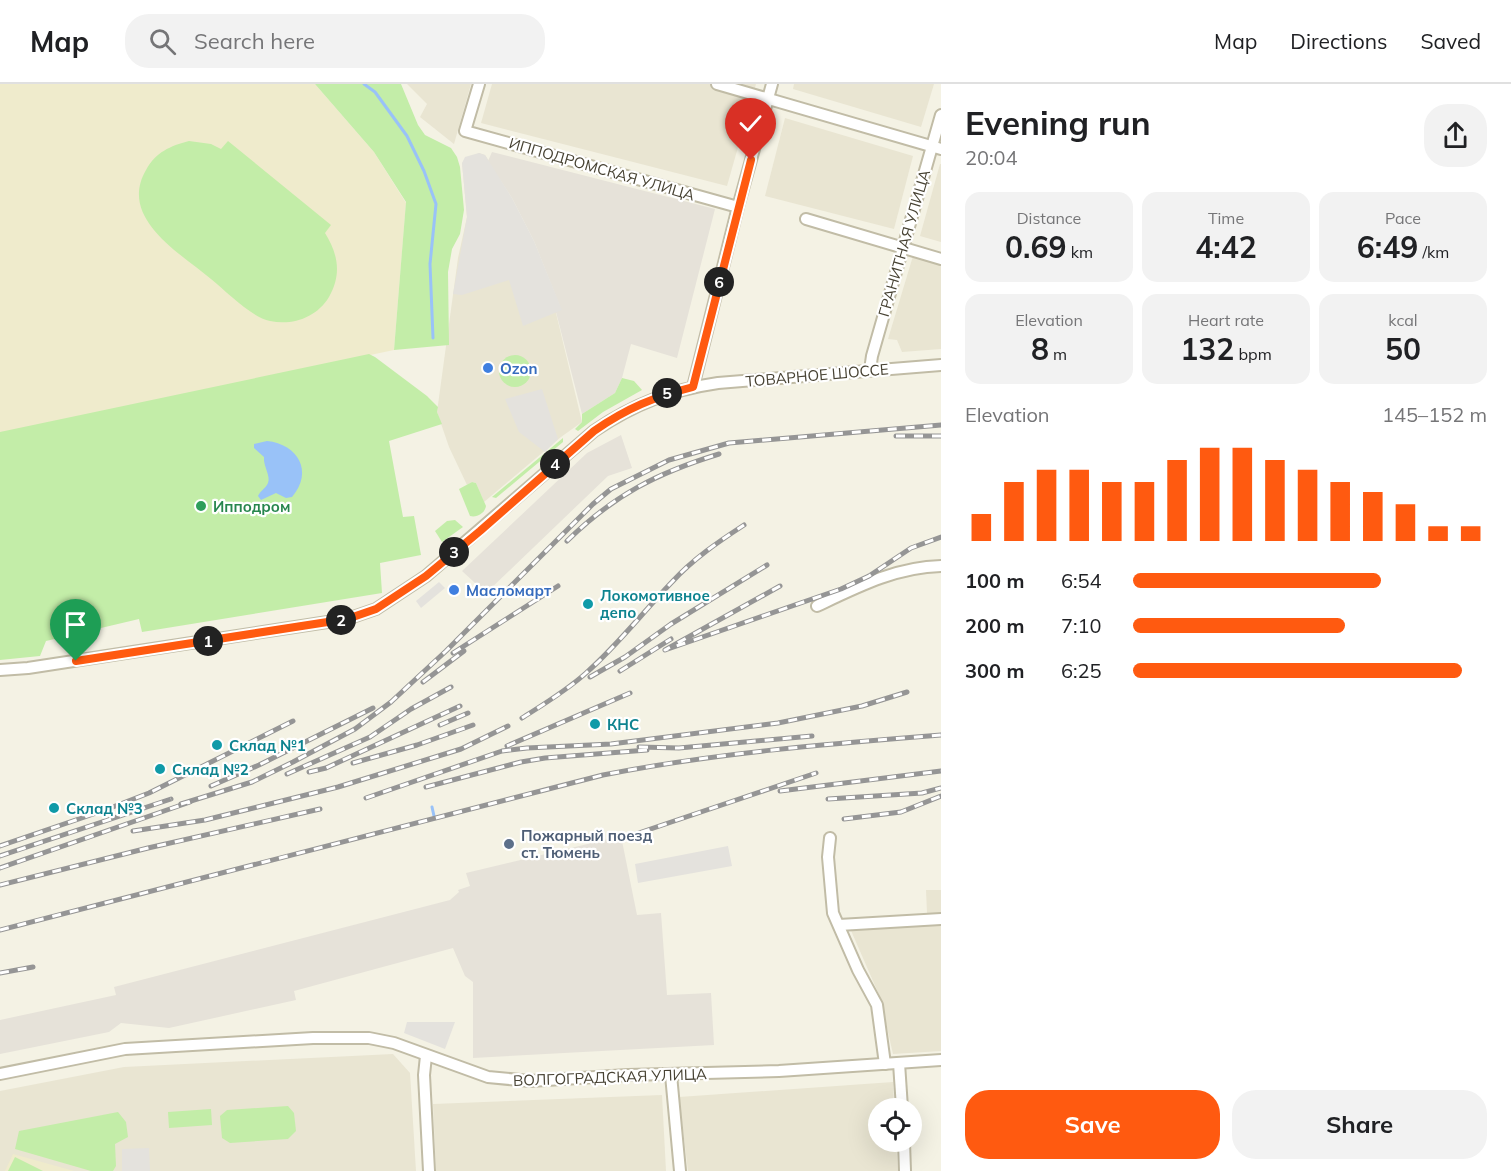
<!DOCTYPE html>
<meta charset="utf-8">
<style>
:root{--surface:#fff;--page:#f2f2f2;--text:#202124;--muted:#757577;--line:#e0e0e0;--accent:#ff5a10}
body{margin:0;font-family:Mulish,sans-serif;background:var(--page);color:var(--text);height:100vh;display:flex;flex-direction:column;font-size:22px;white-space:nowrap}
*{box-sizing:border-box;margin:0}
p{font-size:20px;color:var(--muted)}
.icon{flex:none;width:33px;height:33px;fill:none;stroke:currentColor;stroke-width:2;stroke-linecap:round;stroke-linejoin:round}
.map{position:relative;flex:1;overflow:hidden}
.drawer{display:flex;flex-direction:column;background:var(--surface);width:570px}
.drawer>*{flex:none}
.tools{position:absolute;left:868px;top:1014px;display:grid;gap:12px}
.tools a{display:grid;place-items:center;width:54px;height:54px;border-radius:50%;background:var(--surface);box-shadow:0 6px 24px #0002;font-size:30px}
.pin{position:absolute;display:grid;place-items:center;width:51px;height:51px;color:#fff;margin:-62px -26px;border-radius:50% 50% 50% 0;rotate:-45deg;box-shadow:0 0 6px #0007}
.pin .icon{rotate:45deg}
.km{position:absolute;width:30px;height:30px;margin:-15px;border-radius:50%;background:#222;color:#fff;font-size:16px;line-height:30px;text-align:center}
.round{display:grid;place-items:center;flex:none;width:63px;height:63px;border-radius:24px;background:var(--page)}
.head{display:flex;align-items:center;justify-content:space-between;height:102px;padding:0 24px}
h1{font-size:33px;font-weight:700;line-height:45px}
.metrics{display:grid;grid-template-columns:repeat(3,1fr);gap:9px;height:102px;padding:6px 24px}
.metrics div{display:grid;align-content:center;border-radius:15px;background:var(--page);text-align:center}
.metrics b{font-size:30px;font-weight:700}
.metrics small{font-size:16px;font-weight:400}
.metrics p{font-size:16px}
.chart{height:168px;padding:12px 24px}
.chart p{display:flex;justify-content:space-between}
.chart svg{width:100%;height:108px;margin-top:6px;stroke:var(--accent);stroke-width:6}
.button{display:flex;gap:12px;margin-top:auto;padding:12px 24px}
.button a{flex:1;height:69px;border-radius:24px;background:var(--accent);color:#fff;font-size:24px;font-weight:700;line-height:69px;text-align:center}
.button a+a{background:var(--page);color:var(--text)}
ul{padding:0 24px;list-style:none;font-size:20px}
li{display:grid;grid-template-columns:96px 72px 1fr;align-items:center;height:45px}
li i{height:15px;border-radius:8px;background:var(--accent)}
header{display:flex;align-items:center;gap:36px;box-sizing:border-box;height:84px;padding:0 30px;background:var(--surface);border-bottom:2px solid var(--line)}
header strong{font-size:28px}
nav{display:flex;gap:33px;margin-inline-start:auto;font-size:21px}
.search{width:420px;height:54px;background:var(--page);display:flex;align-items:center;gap:15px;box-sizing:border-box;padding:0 21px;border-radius:24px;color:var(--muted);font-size:22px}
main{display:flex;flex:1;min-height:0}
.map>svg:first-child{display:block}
.residential{fill:#e9e5d2}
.industrial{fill:#e6e2d9}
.education{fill:#efebcc}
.green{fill:#c3eda8}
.parking{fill:#e4e2dd}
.water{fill:#99c2f8}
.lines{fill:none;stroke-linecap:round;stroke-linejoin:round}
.stream{stroke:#99c2f8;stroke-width:3}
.minor-casing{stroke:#c1bca6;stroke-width:14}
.minor{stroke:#fff;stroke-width:10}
.rail-casing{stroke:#959595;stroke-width:5}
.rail{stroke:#fff;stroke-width:3;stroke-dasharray:9;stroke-linecap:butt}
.route-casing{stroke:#fff;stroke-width:12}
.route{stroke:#ff5a10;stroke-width:8}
.shop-dot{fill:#3f7fe0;stroke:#fff;stroke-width:2}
.leisure-dot{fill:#2e9e5b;stroke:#fff;stroke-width:2}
.culture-dot{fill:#0f9aa8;stroke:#fff;stroke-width:2}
.service-dot{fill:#5c6f8a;stroke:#fff;stroke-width:2}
.labels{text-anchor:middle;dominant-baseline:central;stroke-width:4.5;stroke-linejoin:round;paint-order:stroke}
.street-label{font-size:15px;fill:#474233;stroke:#fff}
.shop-label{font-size:15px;font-weight:bold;fill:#366cbe;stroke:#fff;text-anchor:start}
.leisure-label{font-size:15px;font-weight:bold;fill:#27864d;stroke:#fff;text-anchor:start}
.culture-label{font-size:15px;font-weight:bold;fill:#0d838f;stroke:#fff;text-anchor:start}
.service-label{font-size:15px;font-weight:bold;fill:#4e5e75;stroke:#fff;text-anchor:start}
</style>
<header>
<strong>Map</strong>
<div class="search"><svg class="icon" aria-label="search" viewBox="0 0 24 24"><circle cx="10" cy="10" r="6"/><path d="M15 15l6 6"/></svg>Search here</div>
<nav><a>Map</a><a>Directions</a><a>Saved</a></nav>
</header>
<main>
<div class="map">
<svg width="941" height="1087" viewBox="0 0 941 1087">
<rect width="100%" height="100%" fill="#f4f2e4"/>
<!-- residential -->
<g class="residential">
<path d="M407 0H471L454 60 420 33 427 20Z"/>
<path d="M492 0H756L727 102 481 39Z"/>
<path d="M794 0H934L921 43 793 5Z"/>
<path d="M785 34 913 72 894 145 765 112Z"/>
<path d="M479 69 485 71 498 91 562 226 556 229 582 338 561 353 484 418 476 399 472 398 467 401 449 363 437 328 458 174 467 133 462 79Z"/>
<path d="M940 80H941V158L920 152Z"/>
<path d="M913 172 941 179V265L902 268 897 256 888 255Z"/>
<path d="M926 806H941V829H927Z"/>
<path d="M941 839V967L893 970 880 913 849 842Z"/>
<path d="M393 970 410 989 416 1087H0V1007L124 983Z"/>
<path d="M893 998 894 1024H879V1058H896L898 1087H688L679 1013Z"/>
<path d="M662 1011 666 1087H436L433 1020Z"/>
</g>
<!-- industrial -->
<g class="industrial">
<path d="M492 68 715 125 677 274 631 260 622 294 615 309 582 330 556 228 561 225 534 157 512 114 488 77Z"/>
<path d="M621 351 632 384 608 392 486 509 462 487 587 369Z"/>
<path d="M621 752 637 831 661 829 667 911 711 909 714 961 473 974V898L465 892 453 864 294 907 296 916 169 944 121 939 109 948 0 970V936L116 911 114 903 450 816 459 808 458 806 470 802 466 789Z"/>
</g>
<!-- education -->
<g class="education">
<path d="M0 0H315L374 68 406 119 394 266 0 349Z"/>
<path d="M13 1070 74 1087H5Z"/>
</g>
<!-- green -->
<g class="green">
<path d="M315 0H401L418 41 425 51 451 64 457 73 460 83 464 126 460 150 452 165 448 188 449 261 394 266 406 118 374 68Z"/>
<path d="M189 57 211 60 221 65 228 57 331 141 325 149C338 170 342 190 329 213 317 233 293 242 270 237 251 233 227 208 211 195 180 169 118 134 146 86 156 68 170 62 189 57Z"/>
<path d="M369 270 375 273 427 312 438 323 437 328 442 340 389 357 403 433 414 432 421 471 380 479 382 509 142 548 139 535 46 557 40 572 0 576V348Z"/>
<circle cx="515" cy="287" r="16"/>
<path d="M622 294 634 297 642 306 603 328 578 347 575 345 582 338V330L615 309Z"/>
<path d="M563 354V358L496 414 492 413Z"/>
<path d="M472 398 476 399 486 422C485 429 477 434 470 432L459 405Z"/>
<path d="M455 436 463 443 442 458 435 447 447 437Z"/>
<path d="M288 1022 294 1029 296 1047 288 1055 230 1059 222 1054 220 1032 227 1026Z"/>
<path d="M211 1025 212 1041 169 1044 168 1028Z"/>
<path d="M118 1028 126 1038 128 1053 115 1060 116 1082 113 1087H91L15 1065 19 1047Z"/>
<path d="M15 1073 43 1087H8Z"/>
</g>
<!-- parking -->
<g class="parking">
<path d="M479 69 485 71 512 114 534 157 562 226 523 242 509 196 462 211 453 210 467 133 462 79 465 73Z"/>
<path d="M542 305 558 355 545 368 519 348 505 315Z"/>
<path d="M439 498 445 504 421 524 416 517Z"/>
<path d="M728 762 732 782 638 799 635 780Z"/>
<path d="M407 938H455L445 965 404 949Z"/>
<path d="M149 1064 150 1087H122V1065Z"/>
</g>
<!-- water -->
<path class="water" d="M267 357C298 360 314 388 292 413L286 414 276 409 261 416 258 412C260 407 266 404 268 399 271 392 263 382 264 373L254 364V360Z"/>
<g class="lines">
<!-- stream -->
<g class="stream">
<path d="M364 0 375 8 407 52 424 87 436 120 430 180 433 254"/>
<path d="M432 723 434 732"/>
</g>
<defs>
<g id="minor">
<path d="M479 0 465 47 738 123"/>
<path d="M717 0 941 65"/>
<path d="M806 135 941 175"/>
<path d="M870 286 872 272 941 31"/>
<path d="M693 303 738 123 772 0"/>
<path d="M817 522C857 503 896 483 941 482"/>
<path d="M0 586 28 584 347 535 376 525 426 492 594 347C634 320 670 306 718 299L941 281"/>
<path d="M830 754 828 773 833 829 858 886 877 921 885 980"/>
<path d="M839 841 941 835"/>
<path d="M426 972 424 991 429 1087"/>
<path d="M899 979 902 1024"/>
<path d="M0 990 125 965 313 954H369L394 959 488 993 530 997 628 991 779 987 941 976"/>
<path d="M671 991 680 1087"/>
<path d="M904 1058 905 1087"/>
</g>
</defs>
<!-- minor casing -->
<use href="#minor" class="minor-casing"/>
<!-- minor -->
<use href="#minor" class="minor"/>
<defs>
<g id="rail">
<path d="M896 352H941"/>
<path d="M567 457C614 411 657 389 719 370"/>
<path d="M780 502 665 566 841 505 869 492 911 464 941 453"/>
<path d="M453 569 558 502"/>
<path d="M620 587 671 555"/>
<path d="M590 593 625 573 671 540 767 481"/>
<path d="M423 598 464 567"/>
<path d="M522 634C544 620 566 607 586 589 617 562 643 528 672 498 693 475 718 458 744 441"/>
<path d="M440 641 468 629"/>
<path d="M507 662 630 609"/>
<path d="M639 663 679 664 812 652"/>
<path d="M353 679 417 661 473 641"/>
<path d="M309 688 326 684 460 622"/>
<path d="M287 690 370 653 411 625 451 603"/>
<path d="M211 702 259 681 373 624"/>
<path d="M426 703 521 678 545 674 647 666"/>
<path d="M780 707 941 687"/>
<path d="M366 714 502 667 527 664 611 660 778 639 862 622 907 608"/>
<path d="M828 715 922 709 941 704"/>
<path d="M181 720 252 698 293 678 355 645 391 618 446 567 593 420 611 405 669 376 729 359 941 341"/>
<path d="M844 735 901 728 941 712"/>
<path d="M133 747 205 736 338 703 461 665 508 642"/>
<path d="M624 754 816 689"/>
<path d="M0 762 105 726 149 709 293 637"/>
<path d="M0 772 171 715"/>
<path d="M0 784 190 718"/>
<path d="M0 801 148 764 320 725"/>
<path d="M0 846 603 691C715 669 827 660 941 651"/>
<path d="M0 889 33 883"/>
</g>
</defs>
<!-- rail casing -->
<use href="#rail" class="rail-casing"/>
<!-- rail -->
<use href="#rail" class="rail"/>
</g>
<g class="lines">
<defs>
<path id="route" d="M76 577 347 535 376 525 426 492 480 447 594 347C627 324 654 313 693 303L751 76"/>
</defs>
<!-- route casing -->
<use href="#route" class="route-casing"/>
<!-- route -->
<use href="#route" class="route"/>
</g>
<!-- markers -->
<g class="shop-dot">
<circle cx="488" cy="284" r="6"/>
<circle cx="454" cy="506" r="6"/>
</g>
<circle class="leisure-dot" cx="201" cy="422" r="6"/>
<g class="culture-dot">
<circle cx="588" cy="520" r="6"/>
<circle cx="595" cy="640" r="6"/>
<circle cx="217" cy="661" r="6"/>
<circle cx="160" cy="685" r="6"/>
<circle cx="54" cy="724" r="6"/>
</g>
<circle class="service-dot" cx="509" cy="760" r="6"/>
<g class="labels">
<!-- street labels -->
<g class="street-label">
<text transform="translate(602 85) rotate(16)">ИППОДРОМСКАЯ УЛИЦА</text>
<text transform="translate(904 159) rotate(-74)">ГРАНИТНАЯ УЛИЦА</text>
<text transform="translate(817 291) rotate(-5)">ТОВАРНОЕ ШОССЕ</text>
<text transform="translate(610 993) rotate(-2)">ВОЛГОГРАДСКАЯ УЛИЦА</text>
</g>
<!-- shop labels -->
<g class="shop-label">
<text x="500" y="284">Ozon</text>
<text x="466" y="506">Масломарт</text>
</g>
<!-- leisure labels -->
<g class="leisure-label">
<text x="213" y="422">Ипподром</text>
</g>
<!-- culture labels -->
<g class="culture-label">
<text x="600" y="511">Локомотивное<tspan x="600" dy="17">депо</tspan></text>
<text x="607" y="640">КНС</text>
<text x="229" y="661">Склад №1</text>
<text x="172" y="685">Склад №2</text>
<text x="66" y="724">Склад №3</text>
</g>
<!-- service labels -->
<g class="service-label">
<text x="521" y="751">Пожарный поезд<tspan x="521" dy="17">ст. Тюмень</tspan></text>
</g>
</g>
</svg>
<div class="tools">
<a><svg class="icon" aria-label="locate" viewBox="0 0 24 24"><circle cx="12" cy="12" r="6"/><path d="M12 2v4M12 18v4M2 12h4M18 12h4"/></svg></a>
</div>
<div class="pin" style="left:76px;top:577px;background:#1e9e55"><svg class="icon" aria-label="arrive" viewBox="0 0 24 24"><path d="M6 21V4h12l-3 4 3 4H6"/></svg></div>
<div class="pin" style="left:751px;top:76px;background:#d93025"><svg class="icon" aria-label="check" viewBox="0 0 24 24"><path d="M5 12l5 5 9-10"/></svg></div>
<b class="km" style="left:208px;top:557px">1</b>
<b class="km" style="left:341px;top:536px">2</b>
<b class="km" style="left:454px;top:468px">3</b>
<b class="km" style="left:555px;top:380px">4</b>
<b class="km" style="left:667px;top:309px">5</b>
<b class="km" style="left:719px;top:198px">6</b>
</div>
<section class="drawer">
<div class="head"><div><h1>Evening run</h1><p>20:04</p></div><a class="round"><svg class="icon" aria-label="share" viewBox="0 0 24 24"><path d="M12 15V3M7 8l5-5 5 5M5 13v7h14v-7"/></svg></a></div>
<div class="metrics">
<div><p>Distance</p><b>0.69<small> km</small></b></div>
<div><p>Time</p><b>4:42</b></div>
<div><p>Pace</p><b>6:49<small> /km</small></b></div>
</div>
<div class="metrics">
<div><p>Elevation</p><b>8<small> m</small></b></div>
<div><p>Heart rate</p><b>132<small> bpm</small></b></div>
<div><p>kcal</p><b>50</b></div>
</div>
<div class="chart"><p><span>Elevation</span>145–152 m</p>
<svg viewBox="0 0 160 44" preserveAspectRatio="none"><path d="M5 44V33M15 44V20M25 44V15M35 44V15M45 44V20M55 44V20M65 44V11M75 44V6M85 44V6M95 44V11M105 44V15M115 44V20M125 44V24M135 44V29M145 44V38M155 44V38"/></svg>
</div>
<ul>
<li><b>100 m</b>6:54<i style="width:70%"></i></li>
<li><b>200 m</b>7:10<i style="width:60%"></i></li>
<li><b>300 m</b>6:25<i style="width:93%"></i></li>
</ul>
<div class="button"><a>Save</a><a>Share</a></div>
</section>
</main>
